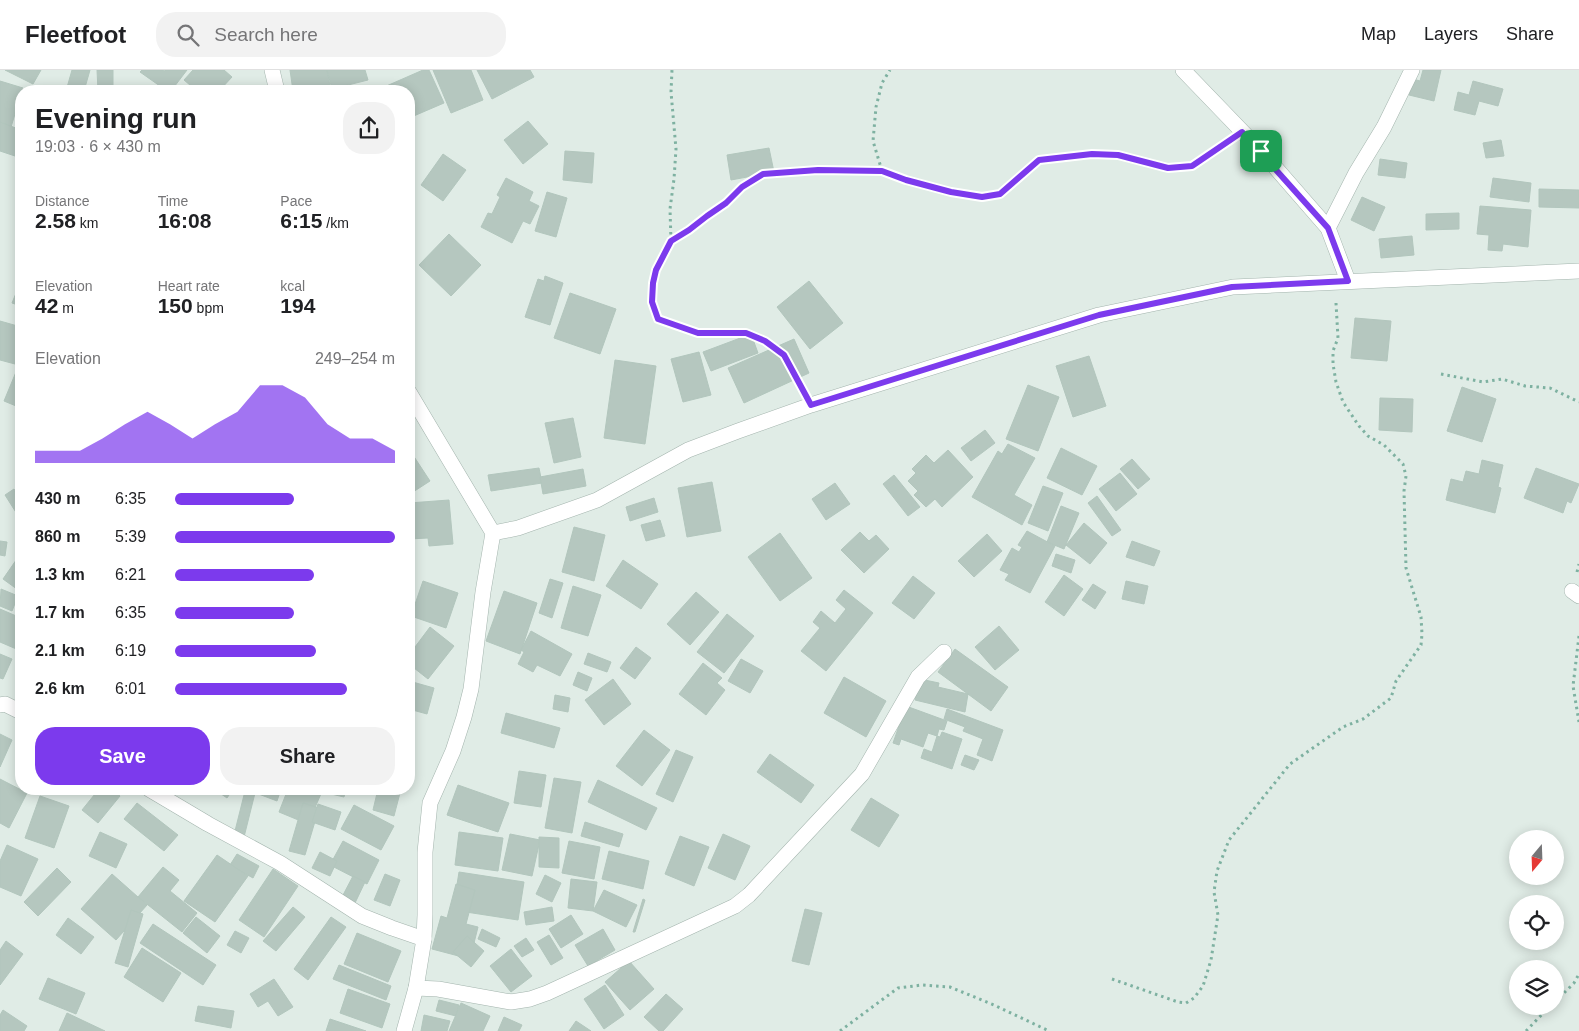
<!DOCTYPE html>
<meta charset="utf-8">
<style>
:root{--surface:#fff;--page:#f2f2f2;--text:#202124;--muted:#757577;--line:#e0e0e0;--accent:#7c3aed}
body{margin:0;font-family:Helvetica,sans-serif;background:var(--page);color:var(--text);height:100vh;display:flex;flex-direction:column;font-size:19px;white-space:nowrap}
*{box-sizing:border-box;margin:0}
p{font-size:16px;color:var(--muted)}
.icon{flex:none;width:28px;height:28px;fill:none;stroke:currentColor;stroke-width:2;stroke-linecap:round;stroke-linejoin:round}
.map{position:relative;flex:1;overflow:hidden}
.sheet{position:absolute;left:15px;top:15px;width:400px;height:710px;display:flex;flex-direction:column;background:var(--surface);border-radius:20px;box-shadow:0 2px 12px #0003}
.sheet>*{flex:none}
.needle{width:32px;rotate:199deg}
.tools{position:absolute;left:1509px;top:760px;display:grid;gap:10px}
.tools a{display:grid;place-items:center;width:55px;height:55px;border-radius:50%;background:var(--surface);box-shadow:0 2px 12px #0003;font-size:25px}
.pin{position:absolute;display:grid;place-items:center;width:42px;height:42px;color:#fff;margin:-21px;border-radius:10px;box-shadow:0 2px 8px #0006}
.round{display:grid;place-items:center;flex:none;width:52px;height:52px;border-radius:20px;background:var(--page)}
.overview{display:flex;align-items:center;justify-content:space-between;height:85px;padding:0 20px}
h1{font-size:28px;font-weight:800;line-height:38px}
.stats{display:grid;grid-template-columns:repeat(3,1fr);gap:8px;height:85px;padding:5px 20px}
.stats div{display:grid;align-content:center}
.stats b{font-size:21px;font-weight:800}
.stats small{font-size:14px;font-weight:400}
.stats p{font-size:14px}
.chart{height:140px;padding:10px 20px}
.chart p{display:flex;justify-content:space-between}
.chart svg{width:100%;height:90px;margin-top:5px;fill:var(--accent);opacity:.7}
.button{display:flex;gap:10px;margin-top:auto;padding:10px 20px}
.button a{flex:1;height:58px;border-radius:20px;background:var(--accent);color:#fff;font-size:20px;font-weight:800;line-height:58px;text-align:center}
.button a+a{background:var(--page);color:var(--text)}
ul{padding:0 20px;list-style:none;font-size:16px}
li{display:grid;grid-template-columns:80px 60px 1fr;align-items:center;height:38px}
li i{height:12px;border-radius:6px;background:var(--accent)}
header{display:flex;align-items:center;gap:30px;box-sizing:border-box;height:70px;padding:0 25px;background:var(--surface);border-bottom:1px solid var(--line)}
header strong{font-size:24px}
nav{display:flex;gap:28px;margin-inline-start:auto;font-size:18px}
.search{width:350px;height:45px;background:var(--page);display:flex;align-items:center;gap:12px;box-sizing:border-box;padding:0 18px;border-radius:20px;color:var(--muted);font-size:19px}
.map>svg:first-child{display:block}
.building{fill:#b5c7bf;stroke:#b2c6bd}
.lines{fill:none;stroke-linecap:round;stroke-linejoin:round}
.minor-casing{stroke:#a3b4ad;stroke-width:16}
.path{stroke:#7eb1a1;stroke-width:3;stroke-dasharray:2.5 4;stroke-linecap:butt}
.minor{stroke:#fff;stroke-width:15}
.route-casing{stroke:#fff;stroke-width:10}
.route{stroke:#7c3aed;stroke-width:6}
</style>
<header>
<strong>Fleetfoot</strong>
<div class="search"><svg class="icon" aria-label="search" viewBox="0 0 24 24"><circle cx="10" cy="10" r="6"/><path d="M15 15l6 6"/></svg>Search here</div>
<nav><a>Map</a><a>Layers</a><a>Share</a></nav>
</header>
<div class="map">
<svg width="1579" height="961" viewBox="0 0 1579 961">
<rect width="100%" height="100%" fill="#e0ece6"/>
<!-- building -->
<g class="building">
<path d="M5 0H41L33 14Z"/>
<path d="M72 0H90L84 21H66Z"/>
<path d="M97 0H113V21H98Z"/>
<path d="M142 0H163L165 1 166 0H187L171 21H167L140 2Z"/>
<path d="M193 0H224L232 7 219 21H197L184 10Z"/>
<path d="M290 0H327L331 21H293Z"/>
<path d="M327 0H365L368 10 332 19Z"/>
<path d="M423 0H429L444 33 409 48V21H375Z"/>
<path d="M433 0H471L483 30 451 43Z"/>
<path d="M477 0H530L534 7 492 29Z"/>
<path d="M1423 0H1441L1434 31 1409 25 1413 9 1420 11Z"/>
<path d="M0 11 23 18 11 57 0 54Z"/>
<path d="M1473 11 1503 19 1498 36 1479 31 1475 45 1454 40 1458 22 1469 25Z"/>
<path d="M528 51 548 74 523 94 504 70Z"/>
<path d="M0 52 21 60V88L0 81Z"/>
<path d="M1501 70 1504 86 1486 88 1483 73Z"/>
<path d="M769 78 774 102 731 110 727 85Z"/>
<path d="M565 81 594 83 592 113 563 110Z"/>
<path d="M443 84 466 100 443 131 421 115Z"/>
<path d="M1380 89 1407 93 1405 108 1378 105Z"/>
<path d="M506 108 533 122 529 131 539 136 530 154 523 151 512 173 481 157 488 143 492 144 500 127 497 125Z"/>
<path d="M1493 108 1531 113 1529 132 1490 127Z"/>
<path d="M1539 119 1579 120V138L1539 137Z"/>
<path d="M547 122 567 128 556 167 535 161Z"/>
<path d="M1362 127 1385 137 1374 161 1351 150Z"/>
<path d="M1480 136 1531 140 1528 177 1503 174 1502 181 1488 180 1489 165 1477 164Z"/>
<path d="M1459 143V159L1426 160V144Z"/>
<path d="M449 164 481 195 451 226 419 195Z"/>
<path d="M1412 166 1414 185 1381 188 1379 169Z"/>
<path d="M545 206 563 213 550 255 525 247 538 209 544 211Z"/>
<path d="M21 211V236L12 233Z"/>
<path d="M809 211 843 253 810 279 777 237Z"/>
<path d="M570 223 616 239 600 284 554 268Z"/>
<path d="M1355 248 1391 251 1387 291 1351 288Z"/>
<path d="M0 251 21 257V272L15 294 0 290Z"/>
<path d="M751 264 758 283 711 301 703 282Z"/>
<path d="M794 269 809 303 744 333 728 298Z"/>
<path d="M699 282 711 325 683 332 671 289Z"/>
<path d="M1089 286 1106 336 1073 347 1056 296Z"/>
<path d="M21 290V338L4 331Z"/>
<path d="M615 290 656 296 645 374 604 368Z"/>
<path d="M1028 315 1059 327 1038 381 1006 369Z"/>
<path d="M1462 317 1496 329 1482 372 1447 361Z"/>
<path d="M1380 328 1413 329 1412 362 1379 360Z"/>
<path d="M573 348 581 387 554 393 545 353Z"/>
<path d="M985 360 995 373 971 391 961 378Z"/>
<path d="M1008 374 1035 388 1014 425 1032 435 1022 455 972 427 998 381 1002 384Z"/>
<path d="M1061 378 1097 396 1082 425 1047 408Z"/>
<path d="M409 379 430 411 413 422 409 415Z"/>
<path d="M948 380 973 407 942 437 935 429 926 437 914 425 918 421 908 411 916 403 912 399 926 385 934 393Z"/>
<path d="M1132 389 1150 409 1138 419 1120 399Z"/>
<path d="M1482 390 1503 395 1498 417 1501 418 1495 443 1446 430 1451 409 1463 412 1466 401 1479 404Z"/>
<path d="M539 398 542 413 491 421 488 405Z"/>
<path d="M1536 398 1579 414 1571 433 1567 431 1563 443 1524 428Z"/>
<path d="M583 399 586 416 543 424 540 407Z"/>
<path d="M1120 403 1137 424 1116 441 1099 419Z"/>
<path d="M894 405 920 437 908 446 883 414Z"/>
<path d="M712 412 721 461 687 467 678 418Z"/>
<path d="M835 413 850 434 826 450 812 429Z"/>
<path d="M1043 416 1063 423 1048 461 1028 453Z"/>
<path d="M14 419 21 431V441L17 444 5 425Z"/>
<path d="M1097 426 1121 460 1112 466 1088 433Z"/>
<path d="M654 428 658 442 630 451 626 437Z"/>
<path d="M449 430 453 474 429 476 428 468 409 469V433Z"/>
<path d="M1061 436 1079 443 1064 479 1047 472Z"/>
<path d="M660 450 665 466 646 471 641 455Z"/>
<path d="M1084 453 1107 473 1090 494 1066 475Z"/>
<path d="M574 457 605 465 594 511 562 502Z"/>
<path d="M1027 461 1055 476 1030 523 1005 510 1009 504 1000 500 1012 478 1019 482 1022 477 1018 475Z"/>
<path d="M860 462 869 471 876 465 889 479 864 503 841 480Z"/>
<path d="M780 463 812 508 780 531 748 487Z"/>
<path d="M987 464 1002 481 974 507 958 491Z"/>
<path d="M0 471 7 472 5 486 0 485Z"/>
<path d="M1132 471 1160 481 1154 496 1126 487Z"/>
<path d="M21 483V522L3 509Z"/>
<path d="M1056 484 1075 490 1071 503 1052 496Z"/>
<path d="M623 490 658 514 641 539 606 516Z"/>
<path d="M1064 505 1083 519 1064 546 1045 532Z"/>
<path d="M913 506 935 523 914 549 892 533Z"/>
<path d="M550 509 563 513 552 548 539 543Z"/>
<path d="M423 511 458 523 446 558 411 546Z"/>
<path d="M1126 511 1148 516 1144 534 1122 529Z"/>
<path d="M1093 514 1106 522 1095 539 1082 530Z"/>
<path d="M573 516 601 525 588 566 561 558Z"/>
<path d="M1 519 18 526 12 541 0 536Z"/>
<path d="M844 520 873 543 826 601 801 581 820 558 813 552 821 541 835 553 846 539 836 530Z"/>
<path d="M504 521 537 533 520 584 486 571Z"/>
<path d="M696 522 719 542 690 575 667 554Z"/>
<path d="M0 539 21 548V581L0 572Z"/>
<path d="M727 544 754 566 724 603 697 582Z"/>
<path d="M999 556 1019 580 995 600 975 577Z"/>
<path d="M430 557 454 576 428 609 409 594V585Z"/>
<path d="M531 561 572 584 560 606 537 595 533 602 518 594 524 582 521 580Z"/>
<path d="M636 577 651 588 635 609 620 598Z"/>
<path d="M955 579 1008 617 991 641 938 602Z"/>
<path d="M588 583 611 592 607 602 584 594Z"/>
<path d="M0 584 12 589 3 609 0 608Z"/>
<path d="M741 589 763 601 750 623 728 611Z"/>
<path d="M703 593 722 608 717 613 725 620 706 645 679 624Z"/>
<path d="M578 602 592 608 587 621 573 615Z"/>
<path d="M844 607 886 631 866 667 824 643Z"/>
<path d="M613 609 631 634 604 655 585 630Z"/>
<path d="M920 609 939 613 938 617 968 624 965 642 915 630Z"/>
<path d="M409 611 434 618 427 644 409 639Z"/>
<path d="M555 625 570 628 568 642 553 639Z"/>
<path d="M906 636 947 651 944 660 939 659 937 666 928 663 923 677 901 669 899 675 893 673Z"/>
<path d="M947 639 1003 660 992 691 977 685 983 669 963 661 965 657 944 649Z"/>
<path d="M506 643 560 658 554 678 501 663Z"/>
<path d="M644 660 670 680 642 716 616 696Z"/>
<path d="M942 662 962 669 952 699 921 688 924 679 932 682 937 666 940 667Z"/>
<path d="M0 664 12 670 0 697Z"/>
<path d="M676 680 693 687 673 732 656 724Z"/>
<path d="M770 684 814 715 801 733 757 702Z"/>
<path d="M965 685 979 690 974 700 961 695Z"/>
<path d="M519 701 546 705 541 737 514 733Z"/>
<path d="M554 708 581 712 572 763 545 758Z"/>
<path d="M0 709 27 723 9 758 0 753Z"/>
<path d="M598 710 657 738 646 760 588 732Z"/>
<path d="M458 715 509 733 498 762 447 745Z"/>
<path d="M99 719H111L120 726 98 753 82 740Z"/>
<path d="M214 719H233L227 728Z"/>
<path d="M248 719H281L277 731 248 720Z"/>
<path d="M288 719H323L308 754 279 742Z"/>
<path d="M328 719H346L344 727 327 723Z"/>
<path d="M378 719H401L394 746 373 740Z"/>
<path d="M245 721 255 723 244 767 234 765Z"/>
<path d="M40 726 69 736 54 778 25 768Z"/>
<path d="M871 728 899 745 879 777 851 760Z"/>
<path d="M137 733 178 765 164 781 124 749Z"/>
<path d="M303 733 319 738 305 785 289 781Z"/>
<path d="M318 734 341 742 335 760 312 752Z"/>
<path d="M354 735 394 756 381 780 341 759Z"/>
<path d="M585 752 623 764 619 777 581 766Z"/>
<path d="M100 762 127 774 116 798 89 786Z"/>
<path d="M459 762 503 768 498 801 455 795Z"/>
<path d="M510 764 540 770 532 806 502 800Z"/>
<path d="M723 764 750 776 735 810 708 798Z"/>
<path d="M680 766 709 777 694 816 665 804Z"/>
<path d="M539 767 559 768V798L539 797Z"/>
<path d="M343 771 379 790 367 814 330 795Z"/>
<path d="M569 771 600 777 594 809 562 803Z"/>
<path d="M7 775 38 789 21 826 0 817V791Z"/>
<path d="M609 781 649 791 643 819 602 809Z"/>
<path d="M320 782 337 791 330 806 312 798Z"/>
<path d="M237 784 259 796 253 808 230 795Z"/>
<path d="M217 785 248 806 215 852 184 831Z"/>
<path d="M163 797 179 810 170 821 197 843 182 862 138 827Z"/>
<path d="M57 798 71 812 38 846 24 832Z"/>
<path d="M273 799 298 816 264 867 239 850Z"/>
<path d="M459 802 524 812 518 850 453 840Z"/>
<path d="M112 804 147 835 116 870 81 839Z"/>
<path d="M385 804 400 810 390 836 374 830Z"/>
<path d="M545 805 561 813 552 832 536 824Z"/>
<path d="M353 806 365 812 355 833 342 827Z"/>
<path d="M571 809 597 812 593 841 568 838Z"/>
<path d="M456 814 475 820 466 854 478 857 470 889 432 879 441 846 447 848Z"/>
<path d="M604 820 637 835 626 857 593 841Z"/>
<path d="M643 829 645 830 635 862H633Z"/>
<path d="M293 837 305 847 276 881 263 871Z"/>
<path d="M552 837 554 851 526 855 524 842Z"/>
<path d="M805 839 822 843 809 895 792 891Z"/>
<path d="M131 840 143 844 128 897 115 893Z"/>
<path d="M571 845 583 864 561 878 549 859Z"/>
<path d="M196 847 220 866 207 883 183 863Z"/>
<path d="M331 847 346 857 308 910 294 899Z"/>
<path d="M68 848 94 867 81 884 56 865Z"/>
<path d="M153 854 216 895 203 915 140 873Z"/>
<path d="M482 859 500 868 496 877 478 869Z"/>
<path d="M603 859 615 880 588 896 575 875Z"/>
<path d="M235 861 249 868 241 883 227 875Z"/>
<path d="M357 863 401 881 388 912 344 894Z"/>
<path d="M549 865 563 888 551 895 537 872Z"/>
<path d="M467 866 484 881 471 897 453 882Z"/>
<path d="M526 868 534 880 522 887 514 876Z"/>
<path d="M6 871 23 884 0 915V880Z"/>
<path d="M142 878 181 903 163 932 124 907Z"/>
<path d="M511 879 532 906 511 922 490 896Z"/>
<path d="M629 891 654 919 630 940 605 912Z"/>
<path d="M339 895 391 916 386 930 333 909Z"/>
<path d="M48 908 85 923 76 944 39 929Z"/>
<path d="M274 909 293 937 278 946 268 931 258 937 250 924Z"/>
<path d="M605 915 624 945 604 959 584 929Z"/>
<path d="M348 919 390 934 382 958 340 943Z"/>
<path d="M666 924 683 939 663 961H659L644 947Z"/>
<path d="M439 930 459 935 456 946 436 941Z"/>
<path d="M461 933 490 946 483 961H449Z"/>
<path d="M198 936 234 941 231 958 195 951Z"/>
<path d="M3 940 27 956 24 961H0V945Z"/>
<path d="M67 943 105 961H59Z"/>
<path d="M424 945 450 951 447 961H421Z"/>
<path d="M504 947 522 955 519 961H498Z"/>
<path d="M330 949 366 961H326Z"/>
<path d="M576 951 591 961H569Z"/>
</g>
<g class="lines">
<defs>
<g id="minor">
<path d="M272 0 277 21"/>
<path d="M1183 0 1261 81 1328 158 1348 211"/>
<path d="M1328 158 1356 103 1384 57 1412 0"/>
<path d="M493 463 518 458 597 430 688 380 738 361 811 335 1099 245 1233 217 1579 201"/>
<path d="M1572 521 1579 526"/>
<path d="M0 635 5 634 21 642"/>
<path d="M149 719 208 754 280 793 362 846 392 858 424 869"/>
<path d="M416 918 438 919 511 932 530 929 547 923 735 836 749 825 862 704 918 607 944 582"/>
<path d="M404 961 416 918 424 869 425 845V782L430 733 453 681 464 647 471 619 483 522 493 463 409 322"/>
</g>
</defs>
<!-- minor casing -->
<use href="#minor" class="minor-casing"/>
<!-- path -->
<g class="path">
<path d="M882 101 873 71 876 37 882 13 890 0"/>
<path d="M671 171 670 139 674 109 676 79 671 22 672 0"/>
<path d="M1441 304 1483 312 1502 309 1525 316 1550 318 1579 332"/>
<path d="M802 317 784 285 765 271 746 263H698L671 255 658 249 652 232 653 213 656 199 671 171 689 160 707 145 726 133 742 117 763 104 818 100 882 101 906 110 951 122 982 127 1000 124 1039 90 1092 84 1118 85 1168 97 1191 96 1225 73"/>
<path d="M1577 502 1579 494"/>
<path d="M1579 566 1573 616 1579 652"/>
<path d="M1112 909 1178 932 1186 933 1194 928 1203 916 1211 890 1218 845 1214 822 1217 801 1229 770 1290 694 1343 657 1363 649 1391 628 1396 611 1421 575 1422 564 1421 547 1406 498 1404 421 1406 406 1403 394 1384 375 1368 366 1359 356 1343 332 1336 312 1333 294V281L1338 268 1336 233"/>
<path d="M1555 932 1574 913 1579 904"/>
<path d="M840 961 898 918 922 915 950 917 994 935 1049 961"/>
<path d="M1526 961 1550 936"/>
</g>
<!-- minor -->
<use href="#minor" class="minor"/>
</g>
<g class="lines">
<defs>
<path id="route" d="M1242 62 1328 158 1348 211 1232 217 1099 245 811 335 784 285 765 271 746 263H698L658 249 652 232 653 213 656 200 671 171 689 160 707 146 726 133 742 117 763 104 818 100 882 101 906 110 951 122 982 127 1000 124 1039 90 1092 84 1118 85 1168 98 1192 96Z"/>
</defs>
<!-- route casing -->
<use href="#route" class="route-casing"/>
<!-- route -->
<use href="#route" class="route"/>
</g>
</svg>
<div class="tools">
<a><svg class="needle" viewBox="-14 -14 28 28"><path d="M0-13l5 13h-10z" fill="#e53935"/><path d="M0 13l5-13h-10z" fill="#757577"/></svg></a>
<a><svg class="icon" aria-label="locate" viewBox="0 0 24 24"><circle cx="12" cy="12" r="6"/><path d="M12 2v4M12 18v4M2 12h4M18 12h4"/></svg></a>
<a><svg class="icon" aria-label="layers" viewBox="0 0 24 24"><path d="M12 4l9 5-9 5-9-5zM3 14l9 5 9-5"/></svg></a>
</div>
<div class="pin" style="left:1261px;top:81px;background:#1e9e55"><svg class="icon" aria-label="arrive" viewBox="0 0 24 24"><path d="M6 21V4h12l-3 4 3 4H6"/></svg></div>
<section class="sheet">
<div class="overview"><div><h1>Evening run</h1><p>19:03 · 6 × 430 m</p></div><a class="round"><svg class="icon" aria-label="share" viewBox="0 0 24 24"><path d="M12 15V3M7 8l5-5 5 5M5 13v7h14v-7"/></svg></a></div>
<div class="stats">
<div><p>Distance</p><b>2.58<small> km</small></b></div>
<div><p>Time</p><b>16:08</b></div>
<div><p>Pace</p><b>6:15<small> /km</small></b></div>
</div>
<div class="stats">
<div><p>Elevation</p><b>42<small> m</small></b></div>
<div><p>Heart rate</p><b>150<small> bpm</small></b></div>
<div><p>kcal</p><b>194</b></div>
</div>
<div class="chart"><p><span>Elevation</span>249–254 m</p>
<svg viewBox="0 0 160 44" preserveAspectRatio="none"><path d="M0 44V38L10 38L20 38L30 32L40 25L50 19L60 25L70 32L80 25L90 19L100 6L110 6L120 12L130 25L140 32L150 32L160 38V44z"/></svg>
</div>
<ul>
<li><b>430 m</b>6:35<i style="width:54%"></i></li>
<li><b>860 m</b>5:39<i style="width:100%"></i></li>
<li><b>1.3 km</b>6:21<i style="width:63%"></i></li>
<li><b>1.7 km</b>6:35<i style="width:54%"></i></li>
<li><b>2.1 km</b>6:19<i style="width:64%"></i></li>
<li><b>2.6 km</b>6:01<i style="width:78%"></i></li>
</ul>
<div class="button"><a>Save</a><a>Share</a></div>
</section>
</div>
